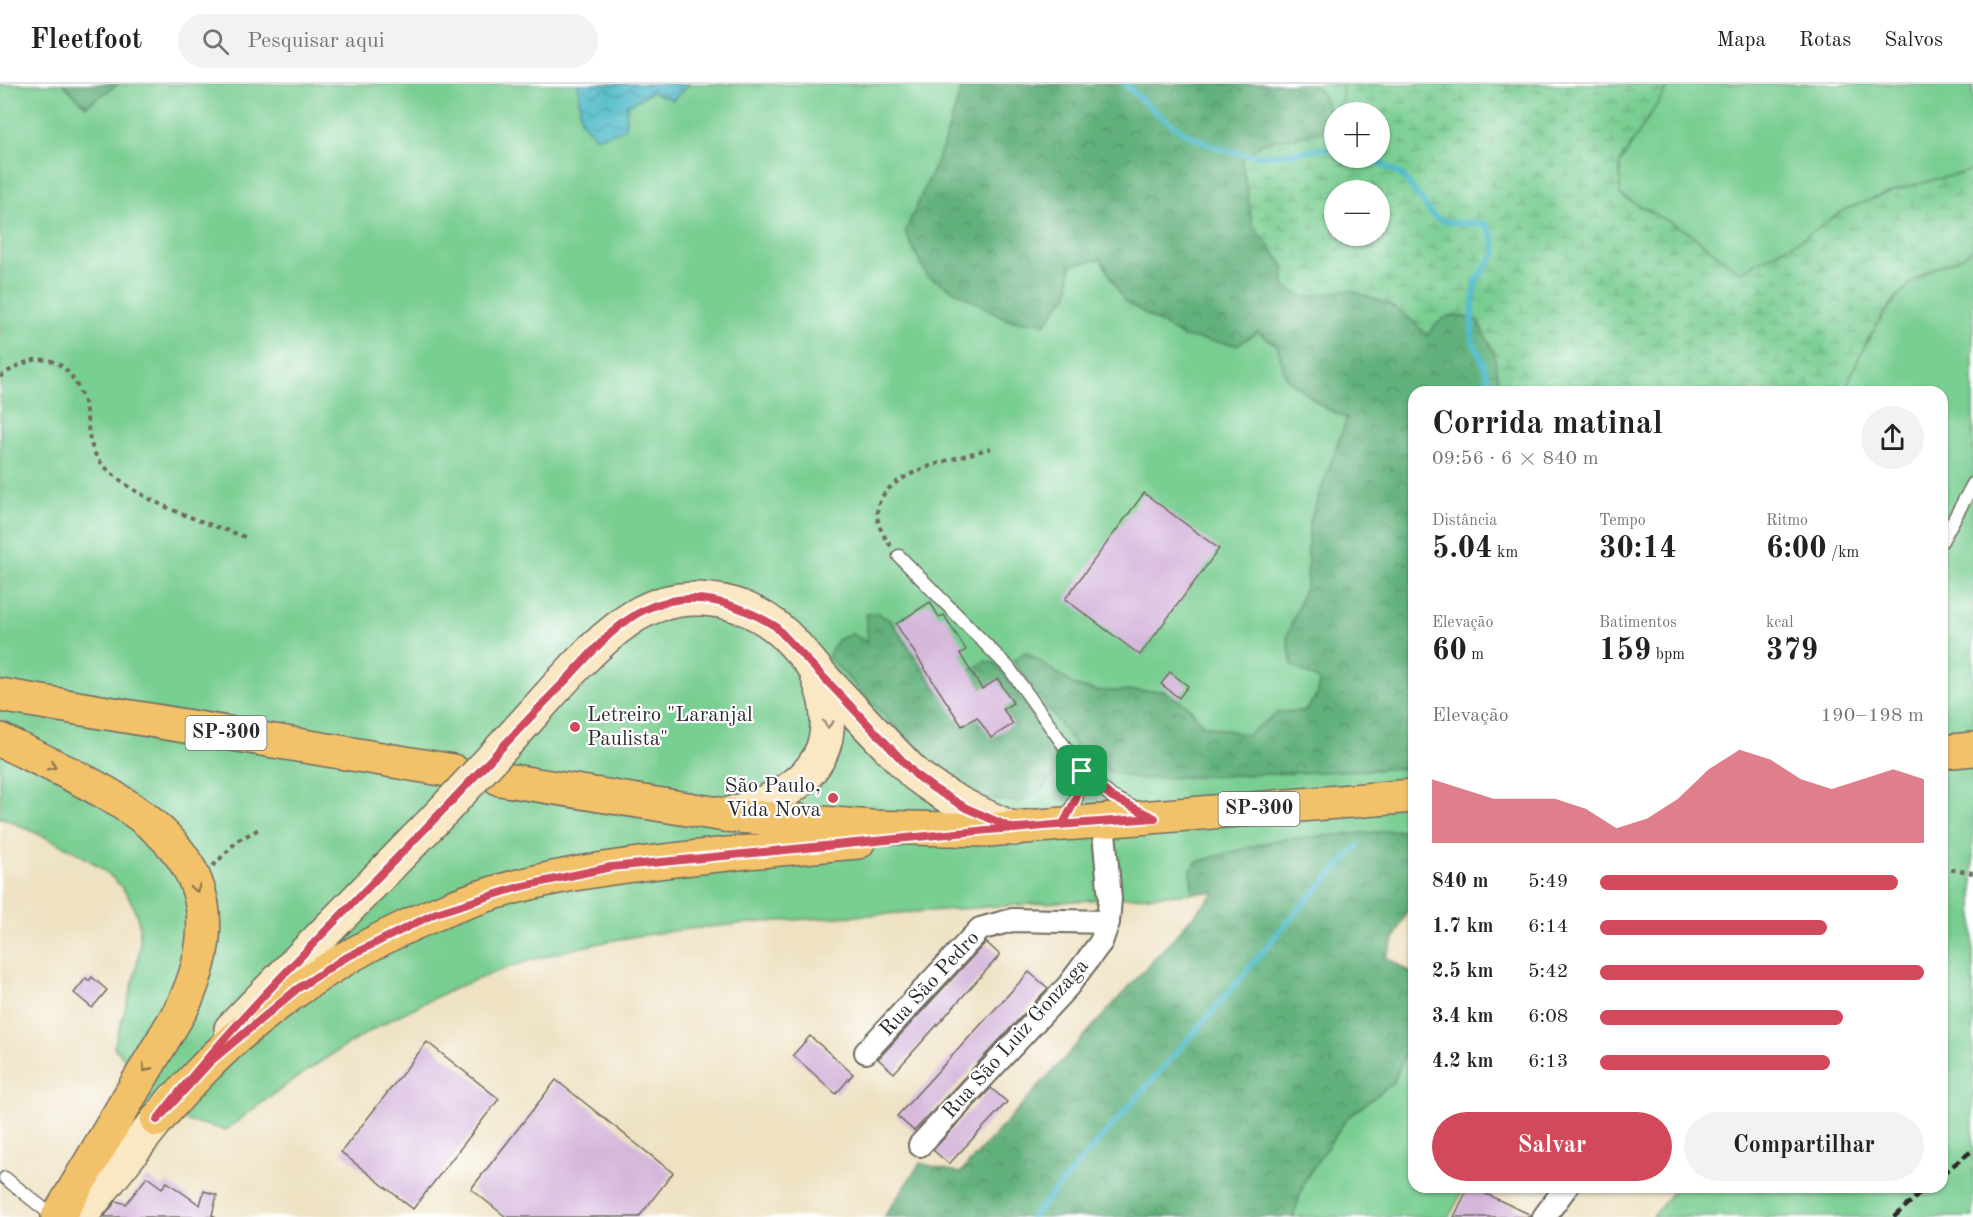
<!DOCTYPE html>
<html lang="pt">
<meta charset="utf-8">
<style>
:root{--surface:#fff;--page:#f2f2f2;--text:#222;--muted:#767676;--line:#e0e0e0;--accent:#d1495b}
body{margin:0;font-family:"Old Standard TT",serif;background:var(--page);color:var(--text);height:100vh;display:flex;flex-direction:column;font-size:22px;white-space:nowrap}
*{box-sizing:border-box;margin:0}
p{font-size:20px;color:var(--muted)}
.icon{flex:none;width:33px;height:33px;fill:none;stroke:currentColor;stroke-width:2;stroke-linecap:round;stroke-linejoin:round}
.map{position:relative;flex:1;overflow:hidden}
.sheet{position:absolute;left:1408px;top:302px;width:540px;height:807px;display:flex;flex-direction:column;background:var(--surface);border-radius:18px;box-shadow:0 2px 4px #0004}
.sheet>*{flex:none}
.buttons{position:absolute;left:1324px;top:18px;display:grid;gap:12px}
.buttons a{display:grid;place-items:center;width:66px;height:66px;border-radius:50%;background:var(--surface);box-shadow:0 2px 4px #0004;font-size:30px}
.pin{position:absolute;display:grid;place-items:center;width:51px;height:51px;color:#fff;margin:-26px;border-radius:12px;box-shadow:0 3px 9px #0006}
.round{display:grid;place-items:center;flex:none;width:63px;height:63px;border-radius:32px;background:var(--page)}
.headline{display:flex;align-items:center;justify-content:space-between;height:102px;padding:0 24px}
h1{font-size:33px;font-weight:800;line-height:45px}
.stats{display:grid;grid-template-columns:repeat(3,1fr);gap:9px;height:102px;padding:6px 24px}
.stats div{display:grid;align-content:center}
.stats b{font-size:30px;font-weight:800}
.stats small{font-size:16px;font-weight:400}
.stats p{font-size:16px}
.chart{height:168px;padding:12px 24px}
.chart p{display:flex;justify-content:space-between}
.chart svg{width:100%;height:108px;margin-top:6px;fill:var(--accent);opacity:.7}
.action{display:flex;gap:12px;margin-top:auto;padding:12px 24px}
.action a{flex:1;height:69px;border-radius:36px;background:var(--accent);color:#fff;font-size:24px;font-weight:800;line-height:69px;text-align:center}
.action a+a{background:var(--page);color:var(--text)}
ul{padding:0 24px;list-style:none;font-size:20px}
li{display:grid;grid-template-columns:96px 72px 1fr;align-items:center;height:45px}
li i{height:15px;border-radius:8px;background:var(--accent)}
header{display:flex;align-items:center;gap:36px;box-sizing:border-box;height:84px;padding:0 30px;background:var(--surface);border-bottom:2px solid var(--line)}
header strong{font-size:28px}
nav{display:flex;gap:33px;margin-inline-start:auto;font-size:21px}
.search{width:420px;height:54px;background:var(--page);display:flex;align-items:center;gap:15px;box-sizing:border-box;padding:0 21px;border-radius:33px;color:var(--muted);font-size:22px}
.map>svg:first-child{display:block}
.green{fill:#79ce92;stroke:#527c5e;stroke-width:1.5;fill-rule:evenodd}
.forest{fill:url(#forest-crowns);stroke:#466e54;stroke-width:1.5}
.wetland{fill:url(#wetland-marsh);stroke:#527c5e;stroke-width:1.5;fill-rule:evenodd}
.water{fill:url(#water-waves);stroke:#3d737a;stroke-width:1.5}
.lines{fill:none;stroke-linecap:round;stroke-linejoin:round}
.stream{stroke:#4fbbca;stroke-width:6}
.building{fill:#d6b7dc}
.service-casing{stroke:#6f6b60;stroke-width:15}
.minor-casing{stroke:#6f6b60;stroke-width:26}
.secondary-casing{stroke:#6f6b60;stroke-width:36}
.primary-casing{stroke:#6f6b60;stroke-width:36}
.path{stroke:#6f6b60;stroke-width:4;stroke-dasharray:4.5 4.5;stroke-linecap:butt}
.service{stroke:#fff;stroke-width:12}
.minor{stroke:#fff;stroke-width:22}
.secondary{stroke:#fae7c3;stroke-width:33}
.primary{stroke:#f2c26a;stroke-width:33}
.rail{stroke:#2b2b2b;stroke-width:4.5;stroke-dasharray:9 4.5;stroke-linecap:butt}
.secondary-bridge-casing{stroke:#6f6b60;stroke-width:36;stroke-linecap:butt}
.secondary-bridge{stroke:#fae7c3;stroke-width:33}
.oneway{stroke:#928977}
.oneway2{stroke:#8e764a}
.route-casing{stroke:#fff;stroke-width:12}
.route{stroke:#d1495b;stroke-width:8}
.poi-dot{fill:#d1495b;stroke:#fff;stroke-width:2}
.labels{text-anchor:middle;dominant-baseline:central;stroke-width:4.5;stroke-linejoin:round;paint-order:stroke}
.shield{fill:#fff;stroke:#6b6b6b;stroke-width:1.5}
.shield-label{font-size:20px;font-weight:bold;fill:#2b2b2b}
.poi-label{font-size:21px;fill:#2b2b2b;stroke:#fff;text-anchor:start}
.street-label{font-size:21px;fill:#2b2b2b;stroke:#fff}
</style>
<header>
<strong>Fleetfoot</strong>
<div class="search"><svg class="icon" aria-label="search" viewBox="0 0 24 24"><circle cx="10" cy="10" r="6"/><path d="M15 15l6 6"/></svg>Pesquisar aqui</div>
<nav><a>Mapa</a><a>Rotas</a><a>Salvos</a></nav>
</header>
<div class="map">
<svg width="1973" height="1133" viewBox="0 0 1973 1133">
<defs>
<pattern id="forest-crowns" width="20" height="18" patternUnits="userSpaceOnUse" patternTransform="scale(1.5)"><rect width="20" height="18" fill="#62b17c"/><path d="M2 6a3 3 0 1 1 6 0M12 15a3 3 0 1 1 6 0" fill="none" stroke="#519066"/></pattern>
<pattern id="wetland-marsh" width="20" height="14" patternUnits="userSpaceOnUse" patternTransform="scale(1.5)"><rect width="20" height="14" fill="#79ce92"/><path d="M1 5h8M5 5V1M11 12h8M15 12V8" fill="none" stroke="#63a777"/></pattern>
<pattern id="water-waves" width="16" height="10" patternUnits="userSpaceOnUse" patternTransform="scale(1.5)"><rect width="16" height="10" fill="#4fbbca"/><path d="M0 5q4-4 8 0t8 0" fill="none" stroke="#4298a4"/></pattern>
</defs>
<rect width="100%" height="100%" fill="#fff"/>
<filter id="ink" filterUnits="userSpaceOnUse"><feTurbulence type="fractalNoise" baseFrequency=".0167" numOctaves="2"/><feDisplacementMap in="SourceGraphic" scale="12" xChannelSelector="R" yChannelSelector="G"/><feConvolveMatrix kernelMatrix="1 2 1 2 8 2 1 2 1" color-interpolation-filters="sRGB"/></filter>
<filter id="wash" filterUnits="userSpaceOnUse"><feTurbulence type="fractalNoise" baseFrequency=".008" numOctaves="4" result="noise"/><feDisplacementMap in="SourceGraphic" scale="24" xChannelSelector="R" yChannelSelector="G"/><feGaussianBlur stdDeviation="1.35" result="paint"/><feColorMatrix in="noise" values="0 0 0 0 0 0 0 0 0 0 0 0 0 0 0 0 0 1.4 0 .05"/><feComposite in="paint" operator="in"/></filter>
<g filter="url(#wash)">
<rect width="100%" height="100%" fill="#eee2c3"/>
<!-- green -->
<g class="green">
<path d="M0 0H63L86 22 118 0H578L581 37 625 45 627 21 652 8 673 16 689 0H963L942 65 1068 210 1071 181 1101 175 1124 217 1237 261 1257 248 1277 261 1287 294 1325 324 1347 334 1309 440 1307 498 1287 552 1292 581 1319 595 1318 610 1305 627 1279 628 1247 651 1203 641 1188 622 1163 607H1096L1076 602 1026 568 1137 695 1414 684V745L1276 756 1197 778 1191 786 1192 809C1080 817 968 824 855 832 730 840 613 845 493 889 394 926 309 981 226 1046L179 1035 140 1086 106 1077 145 998 114 963C123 930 137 894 140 860 145 785 56 760 1 733L0 735ZM891 537 939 609 975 583 994 579 1044 647 828 573 837 556 852 550 868 559Z"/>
<path d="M1309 0H1343L1342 14 1332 32 1320 6Z"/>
<path d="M1670 0H1973V86L1902 104 1846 125 1798 157 1740 188 1688 148 1620 111V78Z"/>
<path d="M1973 165V1133H1653L1676 1103 1942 1102V308L1845 307C1861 265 1885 216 1924 190 1940 179 1958 179 1973 165Z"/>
<path d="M1408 961H1414V1102L1465 1103 1449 1133H1293L1305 1096 1347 1034 1394 998Z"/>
</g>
<!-- forest -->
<g class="forest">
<path d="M63 0H118L86 22Z"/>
<path d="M963 0H1309L1320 6 1332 32 1319 49 1262 59 1242 76 1253 142 1284 181V203L1305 213 1349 206 1387 219 1411 235 1427 251C1444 229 1451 229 1477 236L1494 268 1500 307 1414 308V684L1137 695 1109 687 1078 665 1013 577 1025 568 1076 602 1096 607H1163L1188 622 1203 641 1247 651 1279 628 1305 627 1318 610 1319 596 1292 581 1287 552 1307 498 1309 440 1347 334 1325 324 1286 294 1277 261 1258 248 1237 261 1183 253 1124 217 1101 175 1071 181 1068 210 1045 240 1008 236 927 192 905 148 942 65Z"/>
<path d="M877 529 891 537 939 609 985 577 994 579 1003 589 1055 666 1057 686 1043 706 1019 718 990 715 963 705 938 688 828 573 837 556 852 550 868 558 866 530Z"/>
<path d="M1414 745V812L1386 873 1414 891V961H1408L1394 998 1347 1034 1305 1096 1293 1133H884L920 1079 960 1089 1215 808 1192 809 1191 786 1196 778 1276 756Z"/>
</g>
<!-- wetland -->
<path class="wetland" d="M1343 0H1670L1620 78V111L1688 148 1740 188 1798 157 1846 125 1902 104 1973 86V165C1958 179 1940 179 1924 190 1885 215 1861 265 1845 307H1500L1494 268 1477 236C1451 228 1444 229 1427 251L1411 235 1387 219 1349 206 1305 213 1284 203V181L1253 142 1242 76 1262 59 1319 49 1342 14ZM1335 28H1380V74H1335ZM1335 106H1380V152H1335Z"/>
<!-- water -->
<path class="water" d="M578 0H689L673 16 652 8 627 21 625 45 596 54 581 37Z"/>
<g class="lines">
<!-- stream -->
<g class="stream">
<path d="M1125 0C1161 36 1204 69 1256 71 1282 72 1310 66 1335 63"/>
<path d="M1370 74 1402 91 1434 133 1446 138 1485 140 1492 150 1496 169 1476 197 1472 230V255L1484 281 1492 308"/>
<path d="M1032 1133 1219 920 1295 829 1358 762"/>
</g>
</g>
<g id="blocks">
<!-- building -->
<g class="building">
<path d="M1144 409 1219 465 1140 571 1065 515Z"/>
<path d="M930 518 939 533 944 531 966 566 960 570 982 605 998 595 1013 619 1003 625 1013 640 991 654 977 633 962 642 896 540Z"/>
<path d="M1170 588 1188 602 1179 614 1161 600Z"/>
<path d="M986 858 1000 871 894 989 878 975Z"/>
<path d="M1029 888 1048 904 914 1047 897 1032Z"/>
<path d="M92 893 107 906 92 924 74 909 86 894 89 897Z"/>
<path d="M810 952 853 990 836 1010 793 971Z"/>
<path d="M427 958 499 1015 413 1125 341 1068Z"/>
<path d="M556 996 673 1089 639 1133H506L471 1105Z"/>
<path d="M991 1004 1007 1018 949 1080 933 1066Z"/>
<path d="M147 1093 162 1104 167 1098 200 1121 204 1107 217 1111 212 1131 216 1133H104L116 1117 126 1120Z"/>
<path d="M1469 1102 1531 1131V1133H1454Z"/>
</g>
</g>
</g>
<g filter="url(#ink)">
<use href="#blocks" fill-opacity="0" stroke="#6f6b60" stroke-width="1.5"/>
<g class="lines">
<defs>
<g id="service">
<path d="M1942 457 1973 400"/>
<path d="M899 472 1009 584 1082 687 1112 713 1138 726"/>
<path d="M1065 737 1076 715 1082 687"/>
<path d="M5 1094 54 1133"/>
</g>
<g id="minor">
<path d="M866 968 980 845 1012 836 1108 838"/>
<path d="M920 1061 1068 902 1101 858 1108 838 1110 815 1103 737"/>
<path d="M1544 1133 1567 1102"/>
</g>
<g id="secondary">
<path d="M508 657C546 617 582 569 627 537 672 505 732 509 775 542 796 558 810 580 828 599 857 630 886 661 916 691 947 715 979 730 1014 745"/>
<path d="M725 731C799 713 850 673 817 591"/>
<path d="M231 945 445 725"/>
<path d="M80 1133 174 1015"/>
</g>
<g id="primary">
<path d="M0 611 453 687"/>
<path d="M0 656C114 712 258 762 183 922L58 1133"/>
<path d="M1942 668 1973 665"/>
<path d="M500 695 725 731 871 743 988 746 1414 712"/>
<path d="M157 1036C188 1001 219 966 256 937 310 893 370 857 435 830 521 793 616 782 709 772 759 767 809 762 858 758"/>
</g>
</defs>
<!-- service casing -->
<use href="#service" class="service-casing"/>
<!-- minor casing -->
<use href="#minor" class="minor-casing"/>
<!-- secondary casing -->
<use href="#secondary" class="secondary-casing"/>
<!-- primary casing -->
<use href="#primary" class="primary-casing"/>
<!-- path -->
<g class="path">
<path d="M0 293C35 267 65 267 82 313 91 336 84 361 103 381 140 419 196 435 245 453"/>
<path d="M891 462C839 395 947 378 991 364"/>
<path d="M213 782 238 756 261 744"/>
<path d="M1942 786H1957L1973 789"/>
</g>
<!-- service -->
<use href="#service" class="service"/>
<!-- minor -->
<use href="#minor" class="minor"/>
<!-- secondary -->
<use href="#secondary" class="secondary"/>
<!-- primary -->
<use href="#primary" class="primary"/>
<!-- rail -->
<g class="rail">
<path d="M1942 1090 1973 1066"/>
<path d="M1894 1133 1928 1102"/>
</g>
<defs>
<path id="secondary-bridge" d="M445 725 508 657"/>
</defs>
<!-- secondary-bridge casing -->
<use href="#secondary-bridge" class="secondary-bridge-casing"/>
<!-- secondary-bridge -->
<use href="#secondary-bridge" class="secondary-bridge"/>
</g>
<!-- one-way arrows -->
<defs><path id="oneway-chevron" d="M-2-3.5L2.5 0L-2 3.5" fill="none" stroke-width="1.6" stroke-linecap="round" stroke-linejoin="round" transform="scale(1.5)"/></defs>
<use class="oneway" href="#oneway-chevron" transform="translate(828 640) rotate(94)"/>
<g class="oneway2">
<use href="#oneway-chevron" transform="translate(52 682) rotate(26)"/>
<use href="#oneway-chevron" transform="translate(196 804) rotate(73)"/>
<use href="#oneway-chevron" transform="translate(146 984) rotate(121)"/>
</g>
</g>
<g class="lines" filter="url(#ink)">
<defs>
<path id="route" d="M1082 687 1076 715 1063 740 1014 745 966 724 933 704 916 691 775 542C735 518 691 504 646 525 614 540 589 572 565 597 530 633 496 670 462 706 359 816 249 917 157 1036L210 978 297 905 343 875 436 829 519 803 611 783 988 746 1155 734 1112 713 1082 687"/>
</defs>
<!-- route casing -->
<use href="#route" class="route-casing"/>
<!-- route -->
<use href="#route" class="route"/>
</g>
<!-- markers -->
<g class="poi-dot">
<circle cx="575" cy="643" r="6"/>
<circle cx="833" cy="714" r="6"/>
</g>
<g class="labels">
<!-- shield labels -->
<g class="shield">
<rect x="185.5" y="632" width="81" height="34" rx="4.5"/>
<rect x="1218.5" y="708" width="81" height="34" rx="4.5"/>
</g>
<g class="shield-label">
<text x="226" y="649">SP-300</text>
<text x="1259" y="725">SP-300</text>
</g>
<!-- poi labels -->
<g class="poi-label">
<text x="587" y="631">Letreiro "Laranjal<tspan x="587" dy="24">Paulista"</tspan></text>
<text x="821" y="702" text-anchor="end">São Paulo,<tspan x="821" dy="24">Vida Nova</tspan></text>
</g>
<!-- street labels -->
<g class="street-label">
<text transform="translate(930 900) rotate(-47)">Rua São Pedro</text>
<text transform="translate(1016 955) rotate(-48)">Rua São Luiz Gonzaga</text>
</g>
</g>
</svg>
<div class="buttons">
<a>+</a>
<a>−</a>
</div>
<div class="pin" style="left:1082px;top:687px;background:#1e9e55"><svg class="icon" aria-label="arrive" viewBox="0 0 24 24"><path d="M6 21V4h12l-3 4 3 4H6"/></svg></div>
<section class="sheet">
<div class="headline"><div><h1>Corrida matinal</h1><p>09:56 · 6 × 840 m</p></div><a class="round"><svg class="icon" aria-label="share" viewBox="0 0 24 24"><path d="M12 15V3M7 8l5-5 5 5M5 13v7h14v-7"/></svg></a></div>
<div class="stats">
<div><p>Distância</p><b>5.04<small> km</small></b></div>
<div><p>Tempo</p><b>30:14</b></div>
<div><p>Ritmo</p><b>6:00<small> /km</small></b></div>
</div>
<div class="stats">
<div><p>Elevação</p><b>60<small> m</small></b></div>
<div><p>Batimentos</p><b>159<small> bpm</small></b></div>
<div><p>kcal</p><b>379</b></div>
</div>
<div class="chart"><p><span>Elevação</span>190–198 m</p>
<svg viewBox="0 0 160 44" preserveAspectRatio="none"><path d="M0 44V18L10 22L20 26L30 26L40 26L50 30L60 38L70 34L80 26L90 14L100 6L110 10L120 18L130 22L140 18L150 14L160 18V44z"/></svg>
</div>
<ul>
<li><b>840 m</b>5:49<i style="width:92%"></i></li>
<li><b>1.7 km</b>6:14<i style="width:70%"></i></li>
<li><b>2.5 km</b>5:42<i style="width:100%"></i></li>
<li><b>3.4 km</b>6:08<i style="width:75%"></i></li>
<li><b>4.2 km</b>6:13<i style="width:71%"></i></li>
</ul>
<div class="action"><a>Salvar</a><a>Compartilhar</a></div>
</section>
</div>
